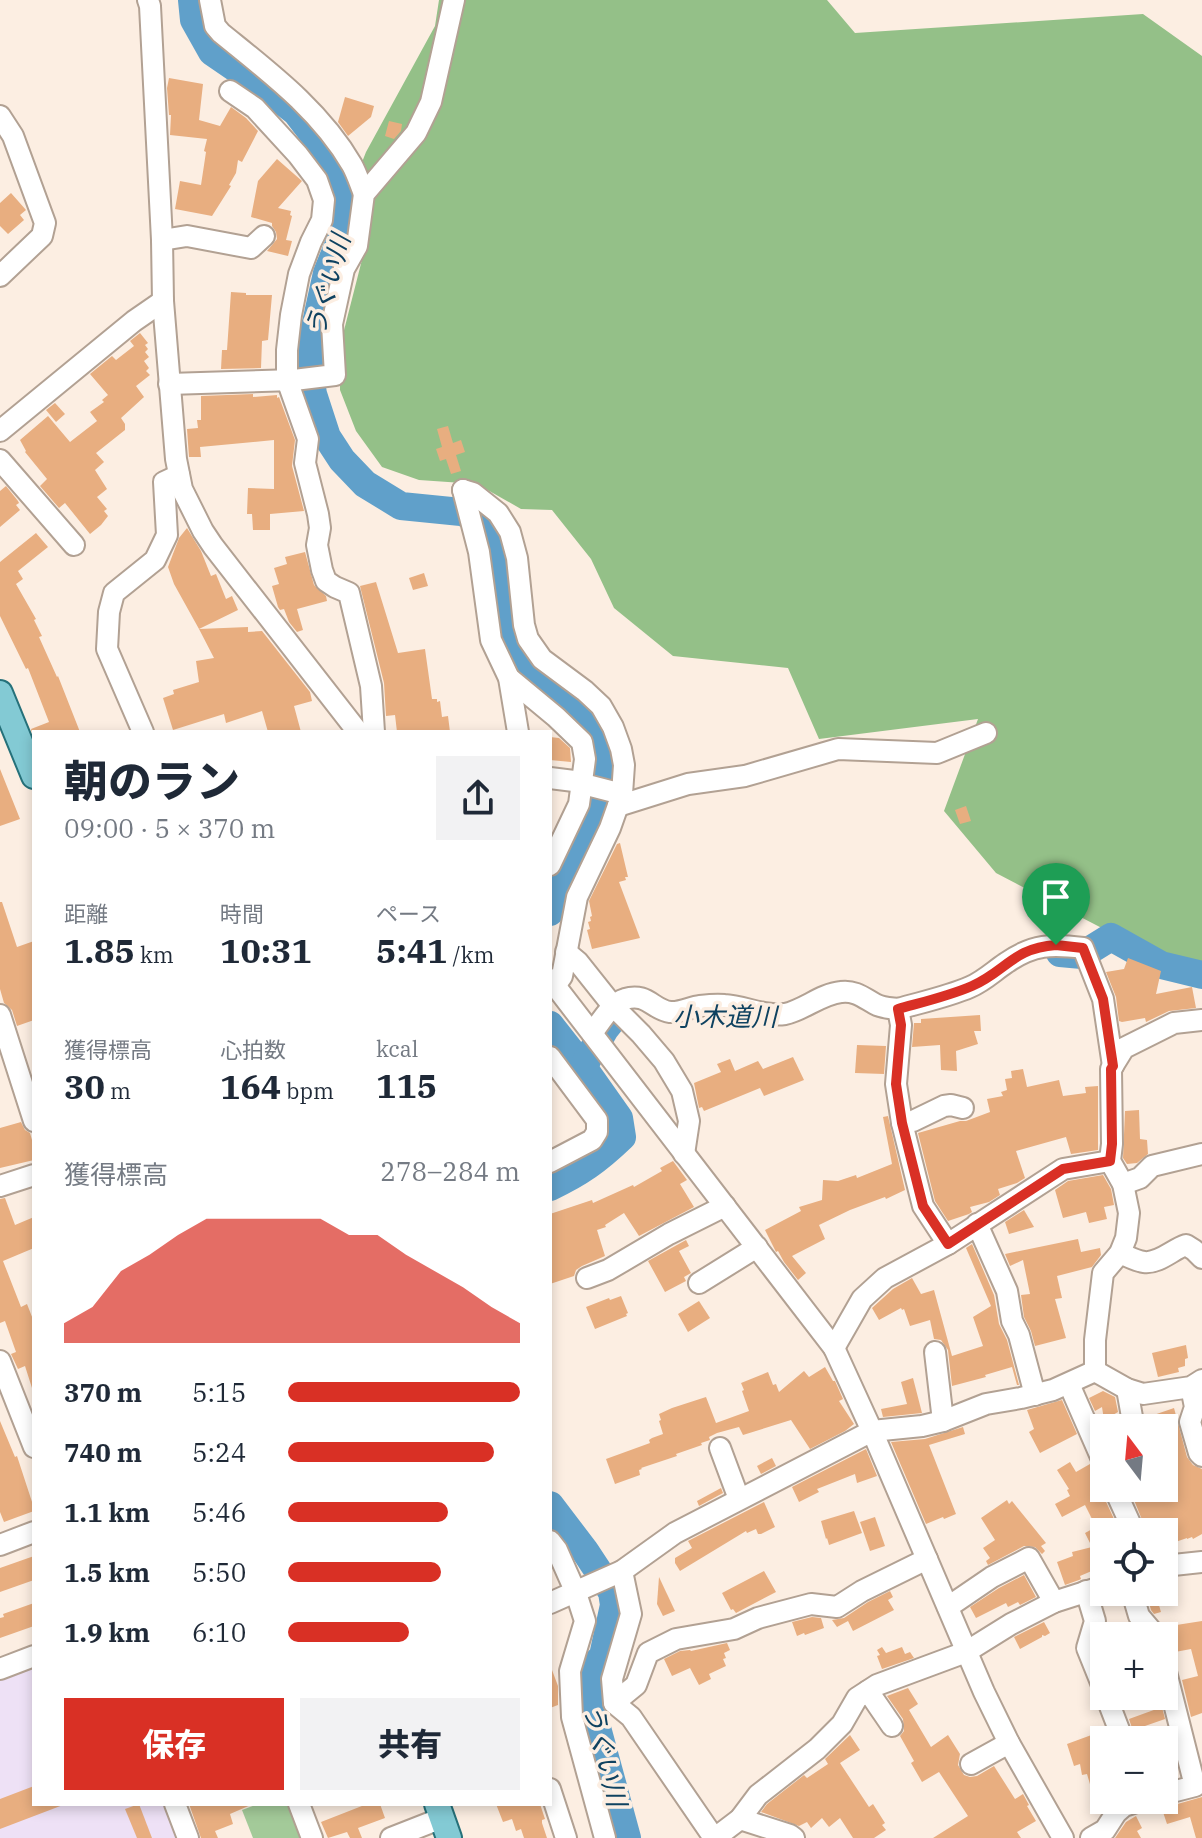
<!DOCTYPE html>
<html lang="ja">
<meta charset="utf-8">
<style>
:root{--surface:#fff;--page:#f2f2f3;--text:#1f2937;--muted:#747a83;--accent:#d93025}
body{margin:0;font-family:"IBM Plex Serif","Noto Sans JP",serif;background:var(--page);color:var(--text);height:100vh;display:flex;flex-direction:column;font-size:30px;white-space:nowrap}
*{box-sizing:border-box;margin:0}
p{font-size:26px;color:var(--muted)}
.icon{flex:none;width:44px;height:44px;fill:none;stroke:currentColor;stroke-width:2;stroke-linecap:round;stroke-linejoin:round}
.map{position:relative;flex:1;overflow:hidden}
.side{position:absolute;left:32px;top:730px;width:520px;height:1076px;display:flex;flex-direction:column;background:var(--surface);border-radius:0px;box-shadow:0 4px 12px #0003}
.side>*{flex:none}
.needle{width:52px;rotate:344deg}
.buttons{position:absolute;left:1090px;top:1414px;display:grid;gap:16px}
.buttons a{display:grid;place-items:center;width:88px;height:88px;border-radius:0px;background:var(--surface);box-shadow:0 4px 12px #0003;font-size:40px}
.pin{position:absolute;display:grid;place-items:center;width:68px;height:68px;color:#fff;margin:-82px -34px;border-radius:50% 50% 50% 0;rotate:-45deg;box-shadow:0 0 8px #0007}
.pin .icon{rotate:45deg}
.round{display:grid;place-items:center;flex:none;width:84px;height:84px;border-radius:0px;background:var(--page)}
.head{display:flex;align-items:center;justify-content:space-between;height:136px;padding:0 32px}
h1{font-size:44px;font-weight:800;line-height:60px}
.metrics{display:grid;grid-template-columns:repeat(3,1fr);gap:12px;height:136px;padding:8px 32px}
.metrics div{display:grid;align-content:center}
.metrics b{font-size:34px;font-weight:800}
.metrics small{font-size:22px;font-weight:400}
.metrics p{font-size:22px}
.chart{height:224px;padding:16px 32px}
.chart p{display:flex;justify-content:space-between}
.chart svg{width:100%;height:144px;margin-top:8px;fill:var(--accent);opacity:.7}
.action{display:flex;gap:16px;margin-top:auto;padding:16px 32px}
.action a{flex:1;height:92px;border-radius:0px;background:var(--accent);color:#fff;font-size:32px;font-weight:800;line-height:92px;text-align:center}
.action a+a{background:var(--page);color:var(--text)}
ul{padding:0 32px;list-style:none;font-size:26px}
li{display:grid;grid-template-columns:128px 96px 1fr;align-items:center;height:60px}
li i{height:20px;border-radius:10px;background:var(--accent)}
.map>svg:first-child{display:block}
.education{fill:#eee1f6}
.green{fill:#a3ca99}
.forest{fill:#94c088}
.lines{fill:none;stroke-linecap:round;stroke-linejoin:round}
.river{stroke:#60a0ca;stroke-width:28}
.building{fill:#e8ae80}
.minor-casing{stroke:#b2a193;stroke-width:24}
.major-casing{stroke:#26717a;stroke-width:28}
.minor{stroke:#fff;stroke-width:20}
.major{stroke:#83cad4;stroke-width:24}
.route-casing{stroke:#fff;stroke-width:16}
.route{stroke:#d93025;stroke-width:10}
.labels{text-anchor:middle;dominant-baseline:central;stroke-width:7;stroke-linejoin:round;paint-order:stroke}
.water-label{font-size:26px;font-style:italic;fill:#0f4260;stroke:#fceee2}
</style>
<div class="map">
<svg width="1202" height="1838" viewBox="0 0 1202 1838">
<rect width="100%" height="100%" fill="#fceee2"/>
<!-- education -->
<path class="education" d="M34 1666V1804H167L180 1838H0V1679Z"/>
<!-- green -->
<path class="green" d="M258 1804H288L301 1838H253L242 1810Z"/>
<!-- forest -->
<path class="forest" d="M439 0H827L855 33 1143 14 1202 56V963L1148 952 996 873 944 811 978 719 819 739 788 668 673 656 614 608 591 559 552 510 521 509 477 484 419 480 382 467 356 431 340 390V346L366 244 355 180 366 152 435 26Z"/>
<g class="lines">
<!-- river -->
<g class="river">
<path d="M192 0 194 20 212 52 272 93 296 112 336 164 347 195V215L342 236 327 273 316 323 310 338 309 369 313 394 327 437 342 460 365 484 401 506 461 512 478 517 492 527 498 556 510 643 533 676 576 710 595 737 601 775 600 797 581 837 550 912"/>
<path d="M1060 953 1082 955 1111 937 1161 965 1202 975"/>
<path d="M550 1025 583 1067 619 1118 622 1137C598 1160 580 1173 550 1187"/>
<path d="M583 1067 605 1029 613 1019"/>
<path d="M550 1505 585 1551 612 1592 614 1605 603 1656 590 1670V1702L627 1838"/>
</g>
</g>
<!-- building -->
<g class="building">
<path d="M169 78 203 84 199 120 220 126 231 107 246 118 258 131 242 162 238 160 236 173 229 185 231 186 212 216 175 209 180 181 201 185 206 152 204 151 207 139 170 135 171 115H169L167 88Z"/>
<path d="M345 97 374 106 371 117 348 136 338 122Z"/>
<path d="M389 121 402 124 401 131 394 139 385 136Z"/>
<path d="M277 159 302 181 278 208 291 211 290 215 292 216 286 240 292 241 288 256 267 251 277 239 276 232 272 226V223L251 217 258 181Z"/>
<path d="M11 193 26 210 20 215 24 220 8 234 0 226V203Z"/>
<path d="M231 292 246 293V295H272L268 340 262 341 261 368 221 369 222 350H227Z"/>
<path d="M140 333 148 343 145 345 148 349 145 352 149 357 144 361 149 368 146 371 150 375 136 386 144 397 121 418 125 424V430L96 453 104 462 95 470 107 489 97 497 107 509 104 511 108 516 101 525 90 534 65 503 59 508 40 486 47 479 25 452 26 451 20 440 48 416 70 442 97 421 90 412 104 402 102 400 108 395 90 374 112 356 116 360 134 346 130 341Z"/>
<path d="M253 394V397L277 395V398L279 397 295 440 292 466 304 511 270 514V530H253L252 514H247L248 488 274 489V440L200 447 201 457H189L187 429 198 428 197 420H201V396Z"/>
<path d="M55 403 65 414 56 422 46 410Z"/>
<path d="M448 426 453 443 461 440 465 452 456 455 461 471 451 474 446 459 440 461 436 449 442 447 437 429Z"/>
<path d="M6 486 18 501 19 503 16 505 20 510 0 527V491Z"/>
<path d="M187 528 201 551 211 576 216 574 226 599 232 596 238 610 199 629 174 584 168 567 179 538Z"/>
<path d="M36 533 48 547 18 571 23 579 16 584 36 619 34 620 42 636 39 637 57 677 58 676 80 732H32L31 729 49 722 28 668 26 669 0 616V562Z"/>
<path d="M305 552 314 585 326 596 327 601 297 609 303 630 297 632 289 622 284 609 280 610 278 607 272 586 279 584 274 568 287 564 285 557Z"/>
<path d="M424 573 428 586 413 590 409 578Z"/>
<path d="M376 582 398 653 425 649 432 699H437V702L440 701 442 717 448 716 450 732H397L395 715 386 716 384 683 360 586Z"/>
<path d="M248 627V632L262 631 310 692 312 701 294 706 301 732H268L262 711 226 723 224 714 173 730 163 698 174 694 173 690 199 682 196 661 214 658 199 629Z"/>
<path d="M550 737 559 738 570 748 571 762 550 760Z"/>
<path d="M0 769 20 819 0 826Z"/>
<path d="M966 806 971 821 960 824 955 810Z"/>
<path d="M620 843 628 877H625L626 880 619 882 640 938 592 949 587 930 590 929 588 922 591 921 590 917 592 916 589 901 617 844Z"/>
<path d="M0 902H2L17 947 34 941V1020L17 1026 12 1010 4 1003 0 989Z"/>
<path d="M1128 958 1161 971 1156 994 1192 987 1196 1008 1169 1011 1146 1022 1145 1018 1122 1022 1119 1021 1116 997 1106 972 1124 969Z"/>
<path d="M980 1015 981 1031H974L978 1044 956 1051 957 1071 941 1070 940 1045 912 1047 914 1023H921V1019Z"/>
<path d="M857 1045 886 1046 884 1074 855 1073Z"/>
<path d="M793 1057 804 1080 764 1096 760 1088 704 1111 702 1107 699 1108 694 1083 721 1072 717 1064 730 1059 735 1071 758 1061 763 1069Z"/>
<path d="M1023 1069 1027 1087 1059 1080 1063 1096 1086 1093 1085 1087 1098 1086V1150L1071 1154 1066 1137 1016 1151 1025 1178 1017 1183 998 1189 1000 1195 989 1202 970 1207 972 1212 969 1214 948 1221 935 1201 918 1133 960 1121H966L990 1112 987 1099 1003 1096 1001 1092 1007 1090 1005 1079 1012 1078 1011 1071Z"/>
<path d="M1139 1110 1140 1139 1147 1140 1148 1154 1137 1163 1127 1164 1123 1158 1125 1111Z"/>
<path d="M888 1116 905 1190 886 1199 885 1197 850 1210 819 1225 825 1239 792 1256 806 1273 798 1280 784 1262 778 1251 776 1252 765 1230 801 1211 799 1207 822 1200 823 1180 838 1181 856 1175 857 1178 892 1164 883 1117Z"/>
<path d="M21 1122 25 1130 30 1133 34 1147V1160L0 1168V1128Z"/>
<path d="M673 1161 687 1180 680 1184 694 1207 639 1236 624 1213 605 1225 606 1227 597 1230 605 1256 582 1266 576 1270 574 1276 550 1284V1214L592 1200 593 1203 633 1185 634 1187 662 1171 660 1168Z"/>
<path d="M1103 1175 1111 1189 1114 1205 1104 1207 1107 1219 1089 1223 1086 1212 1063 1218 1055 1190 1068 1181Z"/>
<path d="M5 1198 15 1225 34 1217V1248L3 1261 21 1307 27 1304 34 1322V1388H32L25 1366 18 1369 11 1354 16 1352 5 1321 0 1323V1199Z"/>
<path d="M1024 1210 1034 1227 1009 1234 1005 1222Z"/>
<path d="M1078 1239 1081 1252 1100 1248 1101 1255 1092 1267 1057 1276 1062 1298 1055 1299 1066 1338 1035 1346 1031 1331 1024 1317 1021 1295 1030 1294 1023 1260 1010 1266 1005 1254Z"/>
<path d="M686 1240 689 1246 679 1251 691 1273 684 1277 686 1281 665 1292 648 1261Z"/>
<path d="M972 1244 994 1295 999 1324 1007 1340 1019 1385H1017L1012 1367 985 1375 986 1377 952 1386 948 1350 941 1340 934 1339 930 1320 910 1326 904 1309 902 1310 901 1308 879 1320 872 1308 893 1289 912 1278 921 1294 934 1290 952 1356 983 1346 973 1317 991 1306 966 1248Z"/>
<path d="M621 1296 628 1313 626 1314 627 1316 595 1329 586 1307 609 1298 610 1300Z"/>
<path d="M699 1301 710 1318 688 1332 678 1314Z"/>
<path d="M1186 1345 1188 1358 1185 1359V1366L1178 1368 1179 1372 1158 1377 1152 1353Z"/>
<path d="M825 1367 833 1381H835L843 1399 839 1401 854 1424 845 1431 810 1449 791 1420 743 1435 739 1427 717 1433 709 1437 710 1440 701 1443 702 1445 676 1454 677 1456 641 1468 642 1469 639 1470 640 1475 615 1484 606 1459 650 1443 649 1440 652 1438 663 1434 659 1421 661 1420 659 1414 672 1408 706 1397 716 1423 749 1411 742 1391 744 1390 741 1383 768 1372 773 1385 776 1384 779 1392 804 1371 809 1377Z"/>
<path d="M913 1378 922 1413 883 1417 881 1409 907 1404 901 1382Z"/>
<path d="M1103 1391 1115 1397 1118 1412 1104 1420 1102 1407 1095 1411 1089 1398Z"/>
<path d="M1062 1400 1077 1434 1040 1453 1029 1432 1034 1429 1027 1410Z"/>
<path d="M1174 1408 1187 1457 1193 1465 1202 1469V1534L1193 1539 1192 1537 1187 1539V1538L1164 1546V1532H1147L1134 1500 1159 1488H1164V1428H1147L1145 1418Z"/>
<path d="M0 1421 15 1457 17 1456 34 1508V1511L4 1522 0 1512Z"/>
<path d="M963 1427 965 1434 929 1445 956 1514 944 1519 943 1517 926 1524 891 1442 925 1439Z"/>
<path d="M866 1449 877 1476 857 1483 855 1474 817 1489 819 1492 799 1502 792 1487Z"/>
<path d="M772 1458 776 1466 761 1474 757 1466Z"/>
<path d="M1070 1462 1076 1472 1090 1464 1096 1474 1104 1477 1101 1486 1102 1493 1120 1532H1104V1573L1101 1567 1080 1576 1081 1579 1079 1580 1065 1585 1057 1562 1073 1556 1072 1552 1092 1547 1085 1533 1096 1527 1085 1505 1062 1517 1055 1504 1070 1496 1067 1490 1069 1489 1057 1470Z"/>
<path d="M721 1488 723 1493 699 1506 697 1501Z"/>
<path d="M1007 1500 1009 1504 1012 1501 1046 1543 1041 1546 1045 1551 1042 1554 1035 1547 1024 1546 988 1565 986 1561 990 1558 983 1548 995 1540 981 1518Z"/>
<path d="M764 1502 775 1527 761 1534H758L756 1529 747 1533 746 1531 680 1571 675 1563V1558L692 1548 688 1541Z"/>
<path d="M854 1511 862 1533 829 1545 827 1538 826 1539 821 1521Z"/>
<path d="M875 1517 885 1546 870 1551 860 1522Z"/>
<path d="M34 1556V1580L0 1592V1568Z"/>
<path d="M764 1571 776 1592 736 1613 733 1609 731 1610 722 1593Z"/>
<path d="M1024 1575 1036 1597 1020 1605 1018 1602 1008 1607 1006 1603 976 1618 970 1607 999 1588Z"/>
<path d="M659 1577 675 1611 663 1616 657 1604Z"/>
<path d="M890 1591 893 1597 888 1600 894 1610 853 1631 848 1621 837 1627 832 1620 844 1618 868 1602Z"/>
<path d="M1146 1592H1155L1161 1612 1154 1614 1151 1610Z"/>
<path d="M34 1603V1626L0 1638V1618L4 1617 3 1614Z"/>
<path d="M812 1617 821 1618 824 1628 805 1635 804 1633 797 1636 792 1622Z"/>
<path d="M1202 1621V1713L1191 1717 1182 1680 1198 1676 1191 1649 1175 1652 1170 1626Z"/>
<path d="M1044 1622 1050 1633 1045 1636 1042 1635V1637L1020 1649 1014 1637Z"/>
<path d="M727 1643 730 1650 724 1653 726 1658 723 1659 726 1666 709 1674 711 1679 699 1685 690 1668 672 1676 664 1659 680 1651 690 1650 691 1651Z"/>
<path d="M882 1647 886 1653 902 1647 905 1654 910 1652 914 1658 882 1669 877 1656 880 1655 877 1650Z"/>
<path d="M550 1670H552L558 1686V1705L550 1708Z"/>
<path d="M908 1688 918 1704 909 1710 931 1747 948 1735 960 1754 958 1765 964 1775 970 1777 977 1776 994 1766 1015 1799 1023 1794 1029 1805 1027 1806 1036 1821 1017 1832 1021 1838H933L968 1816 939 1772 922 1782 911 1763 914 1761 900 1736 904 1731 903 1719 887 1696Z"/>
<path d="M1162 1707 1165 1719 1145 1726 1148 1738 1136 1740 1129 1719Z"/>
<path d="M1105 1730 1109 1740H1104V1788L1092 1791 1087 1774 1082 1775 1080 1764 1074 1766 1067 1744Z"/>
<path d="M850 1735 860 1750 840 1763 869 1807 873 1804 885 1823 882 1825 886 1830 874 1838H853L840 1818 829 1827 822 1818 811 1828 807 1822 799 1826 761 1812 767 1804 804 1775 807 1778 828 1764 825 1759Z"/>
<path d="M34 1786V1804L63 1805 0 1829V1799Z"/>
<path d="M1202 1797V1838H1196L1190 1817 1167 1824 1161 1806 1167 1807Z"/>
<path d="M139 1804 152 1838H137L125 1809Z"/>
<path d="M189 1804H253L230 1814 233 1824 215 1831 218 1838H201Z"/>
<path d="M367 1804H380L385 1818 358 1828 362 1838H350L347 1832 328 1838 321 1822Z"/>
<path d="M496 1804H540L545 1819 542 1820V1823L547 1838H524L521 1829 516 1831 512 1819 503 1822Z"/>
<path d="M1136 1816 1142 1828 1137 1831 1141 1838H1115L1126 1822Z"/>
</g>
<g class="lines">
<defs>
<g id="minor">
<path d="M148 0 150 6 162 240 163 301 176 459 182 489 203 531 213 546 358 732"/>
<path d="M210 0 215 26 221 33C269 72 320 110 352 165 357 174 360 184 364 194"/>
<path d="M230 91 255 108 298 155 317 180 324 200 322 220 311 242 299 274 291 315 287 350V380L308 439 305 463 318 514 320 528 317 545 322 570 326 581 335 587 349 593 371 686 374 732"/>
<path d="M0 116 13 136 45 223 42 236 0 276"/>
<path d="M162 240 187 236 251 248 264 236"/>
<path d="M169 384 294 380 335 375 332 324 344 269 357 246 364 194 416 133 431 102 454 0"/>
<path d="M0 431 134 321 163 301"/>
<path d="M0 460 74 545"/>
<path d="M463 490 473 493 498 513 510 532 517 558 524 625 528 639 542 659 585 691 601 706 613 727 621 749 624 765 622 794 610 828 577 897 562 976 555 986"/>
<path d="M463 490 479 552 491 640 509 678 518 732"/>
<path d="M509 678 556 717 582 742 585 759 579 804 550 865"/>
<path d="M143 732 107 649 109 612 114 593 155 560 167 535 164 482 179 475"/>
<path d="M550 778 582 782 587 785 622 794"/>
<path d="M618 806 688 784 745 776 838 749 937 753 986 733"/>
<path d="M566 952 578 962 613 1006 641 1034 664 1061 682 1091 689 1121 684 1154"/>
<path d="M550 979 834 1348 872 1431 984 1692 1009 1743 1063 1838"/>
<path d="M898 1009 901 1025 896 1084 902 1123 923 1206 948 1244"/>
<path d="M0 1015 34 1121"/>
<path d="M592 1033C601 1022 611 1003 625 999 647 992 653 1010 670 1012 680 1013 691 1007 700 1006 708 1005 717 1004 724 1005 745 1006 764 1017 785 1014 804 1010 821 994 841 992 855 990 864 998 875 1004 882 1008 890 1008 898 1009 922 1002 947 997 970 987 984 981 994 971 1006 963 1033 944 1052 944 1083 948L1103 999 1113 1066"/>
<path d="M550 1057 597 1120V1132L592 1140 550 1162"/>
<path d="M902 1123 913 1121 944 1106 951 1105 963 1108"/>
<path d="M1123 1184 1140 1178 1152 1166 1202 1154"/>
<path d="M0 1186 34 1175"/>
<path d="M977 1224 1007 1291 1012 1321 1019 1335 1035 1395"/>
<path d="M1120 1253C1127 1256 1136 1261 1144 1262 1159 1264 1173 1249 1186 1245L1194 1250 1202 1258"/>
<path d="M587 1278 608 1270 669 1234 725 1206"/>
<path d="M699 1283 757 1247"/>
<path d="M834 1348 862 1299 885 1278 948 1244 1063 1169 1110 1161"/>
<path d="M935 1352 943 1421"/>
<path d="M0 1361 34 1447"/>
<path d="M1095 1371 1127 1389 1143 1394 1191 1387 1202 1380"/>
<path d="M1069 1384 1104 1464"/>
<path d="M1191 1387 1195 1407 1190 1422 1199 1453 1202 1456"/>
<path d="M1127 1389 1134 1428"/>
<path d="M720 1448 739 1499"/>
<path d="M1114 1488 1134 1532"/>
<path d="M550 1541 557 1550 576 1593 585 1621 570 1671 572 1717 605 1838"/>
<path d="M0 1545 34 1532"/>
<path d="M1164 1566 1202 1562"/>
<path d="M622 1571 631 1614 612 1679 614 1703 631 1717 714 1838"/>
<path d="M1086 1591 1095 1621 1087 1648 1104 1690"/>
<path d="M1132 1592 1139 1616 1156 1636"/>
<path d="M550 1603 622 1571 675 1533 872 1431 922 1426 943 1421 986 1404 1021 1398 1053 1390 1095 1371V1340L1103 1273 1120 1253 1126 1238 1129 1213 1123 1184 1110 1161 1112 1144 1111 1069 1124 1048 1174 1023 1202 1020"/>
<path d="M948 1607 992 1577 1029 1558 1054 1602"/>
<path d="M1164 1664 1195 1786 1164 1794"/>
<path d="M0 1669 34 1656"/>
<path d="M868 1691 892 1726"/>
<path d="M1106 1696 1123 1740"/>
<path d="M614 1703 636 1685 648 1653 676 1639 734 1629 758 1618 811 1604 837 1607 862 1591 927 1559"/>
<path d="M971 1764 1009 1743"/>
<path d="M550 1789 566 1838"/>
<path d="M175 1804 188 1838"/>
<path d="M299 1804 312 1838"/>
<path d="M740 1819 790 1835 794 1838"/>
<path d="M391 1838 442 1818"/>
<path d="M715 1838 740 1819 758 1795 817 1749 842 1724 857 1698 877 1685 966 1652 1011 1624 1054 1602 1104 1586"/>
<path d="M1091 1838 1105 1830 1116 1813 1124 1806 1142 1800"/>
</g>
<g id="major">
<path d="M0 693 34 776"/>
<path d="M437 1804 449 1838"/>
</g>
</defs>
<!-- minor casing -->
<use href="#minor" class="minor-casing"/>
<!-- major casing -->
<use href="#major" class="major-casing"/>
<!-- minor -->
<use href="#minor" class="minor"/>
<!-- major -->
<use href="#major" class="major"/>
</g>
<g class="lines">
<defs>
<path id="route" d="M1056 945 1083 948 1103 999 1113 1066 1111 1069 1112 1144 1110 1161 1063 1169 948 1244 923 1206 902 1123 896 1084 901 1025 898 1009C923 1002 949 996 972 986 1006 971 1013 948 1056 945Z"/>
</defs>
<!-- route casing -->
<use href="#route" class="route-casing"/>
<!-- route -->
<use href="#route" class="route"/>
</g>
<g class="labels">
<!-- water labels -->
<g class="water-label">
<text transform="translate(327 285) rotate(-75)">うぐい川</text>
<text x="725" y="1016">小木道川</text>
<text transform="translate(606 1755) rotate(76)">うぐい川</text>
</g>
</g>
</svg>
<div class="buttons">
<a><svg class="needle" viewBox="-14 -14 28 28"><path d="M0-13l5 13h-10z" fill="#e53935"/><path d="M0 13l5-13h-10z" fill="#747a83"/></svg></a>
<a><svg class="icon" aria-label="locate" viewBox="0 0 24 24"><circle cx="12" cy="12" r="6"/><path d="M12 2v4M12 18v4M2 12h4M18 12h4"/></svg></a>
<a>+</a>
<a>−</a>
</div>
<div class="pin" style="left:1056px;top:945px;background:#1e9e55"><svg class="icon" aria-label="arrive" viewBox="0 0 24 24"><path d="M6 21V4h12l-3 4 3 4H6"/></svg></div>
<section class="side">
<div class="head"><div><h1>朝のラン</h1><p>09:00 · 5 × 370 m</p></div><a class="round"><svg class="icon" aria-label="share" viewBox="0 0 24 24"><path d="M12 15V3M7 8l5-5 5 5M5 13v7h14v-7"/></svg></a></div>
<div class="metrics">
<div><p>距離</p><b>1.85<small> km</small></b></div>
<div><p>時間</p><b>10:31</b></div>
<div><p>ペース</p><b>5:41<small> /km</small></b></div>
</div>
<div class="metrics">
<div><p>獲得標高</p><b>30<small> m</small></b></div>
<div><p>心拍数</p><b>164<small> bpm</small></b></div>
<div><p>kcal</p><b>115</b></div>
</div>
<div class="chart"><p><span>獲得標高</span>278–284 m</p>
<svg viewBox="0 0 160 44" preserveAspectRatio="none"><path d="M0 44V38L10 33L20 22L30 17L40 11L50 6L60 6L70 6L80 6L90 6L100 11L110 11L120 17L130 22L140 27L150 33L160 38V44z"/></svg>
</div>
<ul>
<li><b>370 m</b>5:15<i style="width:100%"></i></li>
<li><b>740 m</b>5:24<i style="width:89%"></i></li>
<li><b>1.1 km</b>5:46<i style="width:69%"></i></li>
<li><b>1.5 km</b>5:50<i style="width:66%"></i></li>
<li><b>1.9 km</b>6:10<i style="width:52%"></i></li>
</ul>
<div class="action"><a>保存</a><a>共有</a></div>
</section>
</div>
